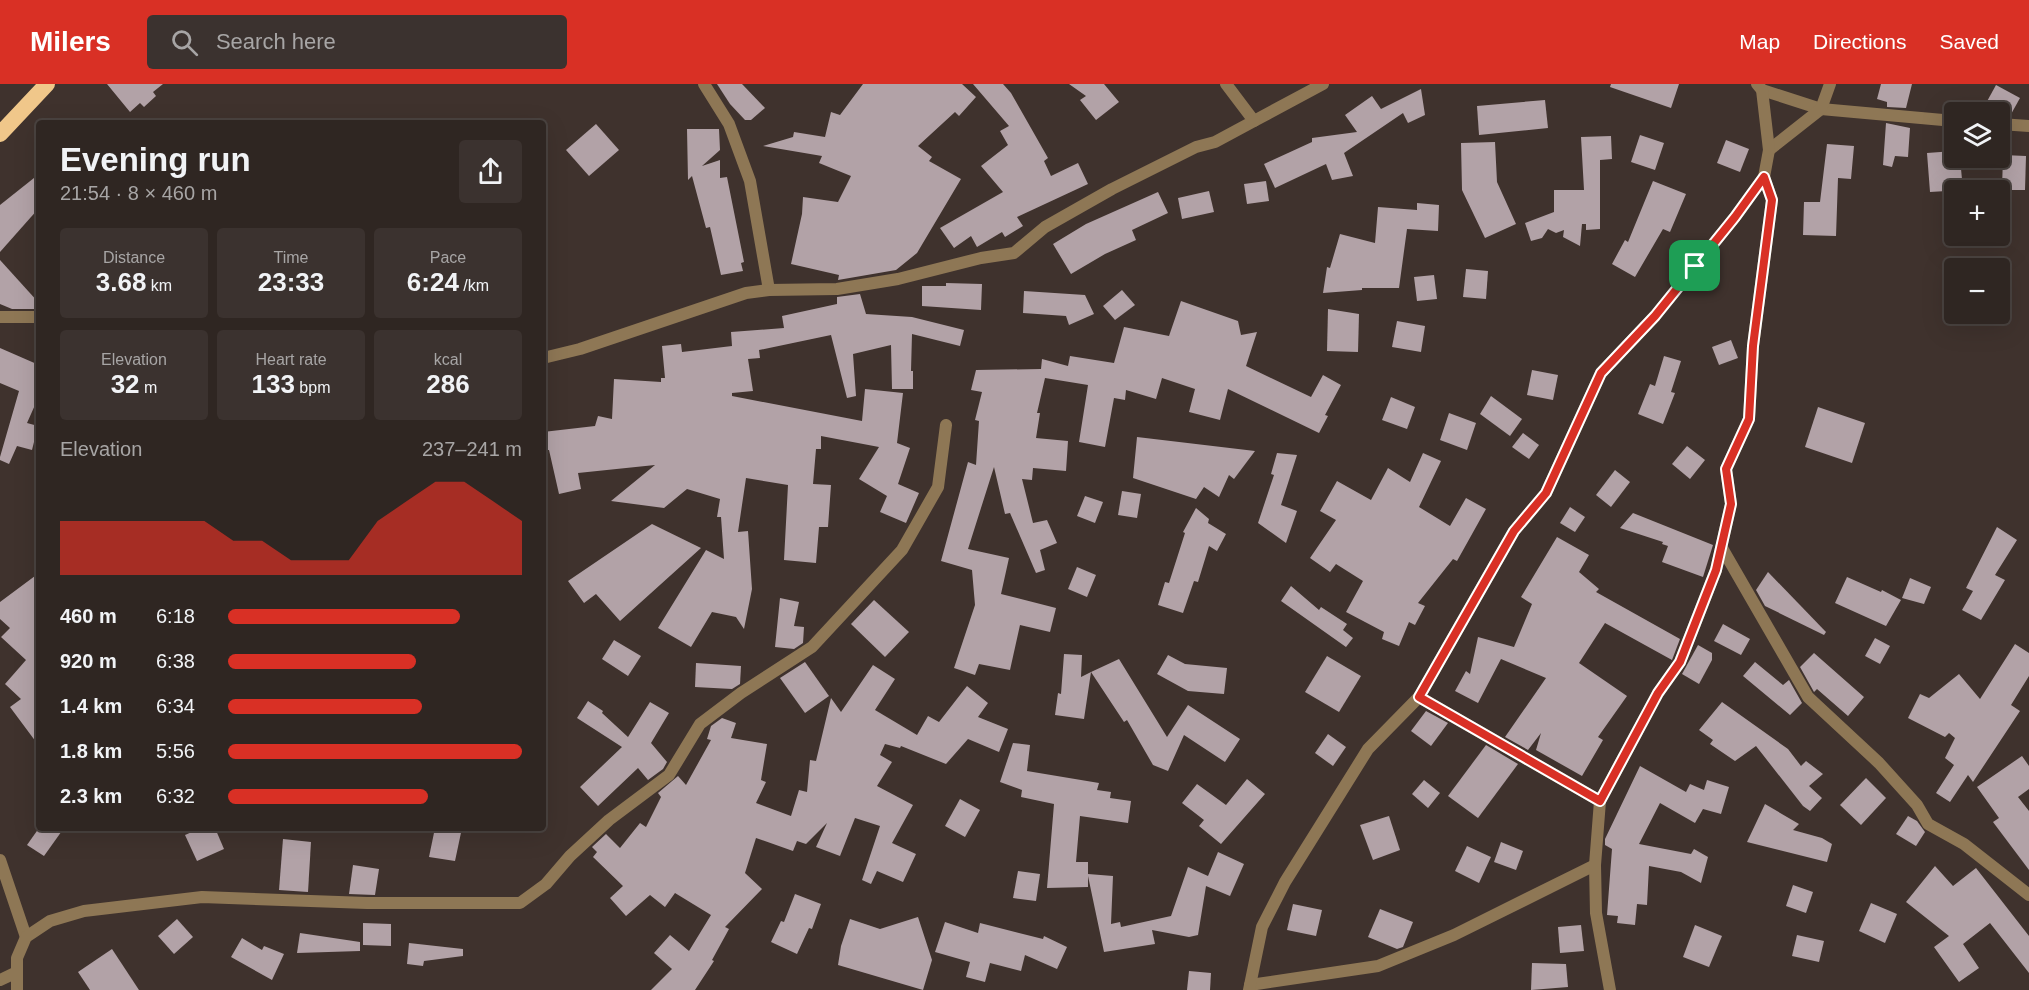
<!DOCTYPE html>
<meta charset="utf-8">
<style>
:root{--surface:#2f2622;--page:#3b322f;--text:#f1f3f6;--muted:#a7a5a5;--line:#4a4340;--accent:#d93025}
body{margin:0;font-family:Helvetica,sans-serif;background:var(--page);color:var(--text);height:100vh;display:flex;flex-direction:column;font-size:22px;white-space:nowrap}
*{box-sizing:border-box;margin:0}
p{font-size:20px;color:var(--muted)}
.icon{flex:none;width:33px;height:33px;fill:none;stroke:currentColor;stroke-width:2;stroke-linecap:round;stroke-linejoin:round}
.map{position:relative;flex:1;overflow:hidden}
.panel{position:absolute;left:36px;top:36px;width:510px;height:711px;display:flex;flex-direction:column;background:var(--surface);border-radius:6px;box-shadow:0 6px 24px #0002,0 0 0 2px var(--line)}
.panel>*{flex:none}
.tools{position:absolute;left:1944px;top:18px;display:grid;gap:12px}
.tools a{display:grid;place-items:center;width:66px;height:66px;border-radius:6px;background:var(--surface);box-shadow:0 6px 24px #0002,0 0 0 2px var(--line);font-size:30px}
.pin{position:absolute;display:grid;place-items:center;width:51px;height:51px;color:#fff;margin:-26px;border-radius:12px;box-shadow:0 3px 9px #0006}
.round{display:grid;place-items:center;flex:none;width:63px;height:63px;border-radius:6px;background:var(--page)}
.headline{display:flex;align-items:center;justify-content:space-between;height:102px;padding:0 24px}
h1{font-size:33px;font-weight:700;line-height:45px}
.figures{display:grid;grid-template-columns:repeat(3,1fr);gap:9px;height:102px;padding:6px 24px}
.figures div{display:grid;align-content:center;border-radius:6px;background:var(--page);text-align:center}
.figures b{font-size:26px;font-weight:700}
.figures small{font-size:16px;font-weight:400}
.figures p{font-size:16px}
.chart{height:168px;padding:12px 24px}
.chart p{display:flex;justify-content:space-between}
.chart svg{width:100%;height:108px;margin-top:6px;fill:var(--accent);opacity:.7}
ul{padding:0 24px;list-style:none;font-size:20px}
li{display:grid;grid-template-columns:96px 72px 1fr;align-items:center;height:45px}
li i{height:15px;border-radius:8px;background:var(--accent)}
header{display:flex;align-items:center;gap:36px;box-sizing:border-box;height:84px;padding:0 30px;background:var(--accent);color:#fff}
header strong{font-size:28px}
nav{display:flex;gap:33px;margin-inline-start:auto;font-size:21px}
.search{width:420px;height:54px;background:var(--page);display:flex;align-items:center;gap:15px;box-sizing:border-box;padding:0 21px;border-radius:6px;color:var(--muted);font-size:22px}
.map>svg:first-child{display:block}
.building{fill:#b2a2a7}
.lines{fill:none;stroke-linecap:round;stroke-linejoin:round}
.minor{stroke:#8e7755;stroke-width:12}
.trunk{stroke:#f0c78a;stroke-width:16}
.route-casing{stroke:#fff;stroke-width:12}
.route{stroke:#d93025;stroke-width:8}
</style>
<header>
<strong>Milers</strong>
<div class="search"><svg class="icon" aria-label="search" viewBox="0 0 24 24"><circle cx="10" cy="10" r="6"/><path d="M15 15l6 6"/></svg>Search here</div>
<nav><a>Map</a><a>Directions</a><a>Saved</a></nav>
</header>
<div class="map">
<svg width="2029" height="906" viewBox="0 0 2029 906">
<rect width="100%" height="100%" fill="#3f322d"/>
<!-- building -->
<g class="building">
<path d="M107 0H163L153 8 156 12 144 23 140 19 130 28Z"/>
<path d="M717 0H742L765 24 751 36H745L730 20Z"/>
<path d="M863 0H962L976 13 959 32 955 28 918 62 932 73 929 77 961 95 917 169 896 186 838 196 839 191 791 180 802 130 803 113 838 118 851 92 819 79 822 72 763 62 793 53 794 48 825 53 831 28 840 31Z"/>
<path d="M973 0H1003L1011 9 1048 74 1044 77 1051 92 1078 79 1088 100 1017 133 1023 142 1005 153 1002 148 977 163 971 152 954 164 940 144 1003 108 981 82 1008 61 1000 47 1009 42Z"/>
<path d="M1069 0H1104L1119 18 1096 36 1080 16 1086 12Z"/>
<path d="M1611 0H1679L1671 24 1610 3Z"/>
<path d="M1881 0H1912L1906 24 1887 23V18L1877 15Z"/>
<path d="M1996 1 2020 14 2010 32 1985 21Z"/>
<path d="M1421 5 1425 31 1408 39 1403 29 1344 69 1353 92 1332 96 1326 80 1275 104 1264 80 1312 58V54L1357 48 1345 31 1372 12 1381 25Z"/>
<path d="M1545 16 1548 44 1479 51 1477 22Z"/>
<path d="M1886 39 1910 44 1908 73 1895 72 1892 83 1883 81Z"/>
<path d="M596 40 619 66 589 92 566 66Z"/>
<path d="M687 45H719L720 66 702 82 720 76V94L727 93 744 178 741 179 743 187 721 191 710 143 706 144 692 92 688 96Z"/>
<path d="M1640 51 1664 59 1655 86 1631 78Z"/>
<path d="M1611 52 1612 75 1600 76V145L1586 146V140H1582L1580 162 1563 153 1564 146 1556 149 1548 145 1542 154 1531 157 1525 139 1554 128V106H1584L1581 53Z"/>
<path d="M1726 56 1749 65 1740 88 1717 79Z"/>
<path d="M1495 58 1497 98 1516 140 1485 154 1462 106 1461 59Z"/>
<path d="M1827 60 1854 62 1851 95 1838 94 1836 152 1803 151 1804 118H1820Z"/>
<path d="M1954 67V74H1960L1963 106 1930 108 1927 69Z"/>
<path d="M2003 71 2026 72 2025 106H2002Z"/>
<path d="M39 90V124L0 168V121Z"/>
<path d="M1266 97 1269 117 1247 120 1244 100Z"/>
<path d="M1653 97 1686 110 1670 148 1663 145 1635 193 1612 180 1625 156 1628 158Z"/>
<path d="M1209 107 1214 128 1182 135 1178 114Z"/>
<path d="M1158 108 1168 129 1132 146 1136 156 1105 170 1071 190 1053 160 1086 140Z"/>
<path d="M1417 119 1439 121 1438 147 1407 145 1399 204H1362V206L1323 209 1327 183 1330 184 1340 150 1375 159 1378 123 1417 126Z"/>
<path d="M0 176 39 219V225H12L0 220Z"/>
<path d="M1466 185 1488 187 1486 215 1463 213Z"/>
<path d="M1434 191 1437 215 1417 217 1414 193Z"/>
<path d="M946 199 982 200 981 226 922 222V202H946Z"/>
<path d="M1122 206 1135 221 1115 236 1103 222Z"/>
<path d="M1024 207 1085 211 1094 230 1069 241 1066 232 1023 229Z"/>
<path d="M860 210 866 230 912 233 964 246 960 262 912 250 911 287H913V305H892L891 261 853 270 856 312 847 314 831 251 759 266 760 274 748 275 753 307 732 309V312L862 337 865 305 903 309 897 359 910 364 898 400 919 409 906 439 880 428 887 412 859 395 879 363 821 352V365H816L813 400 831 401 828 443H819L816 479 784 476 788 401 746 394 738 448 748 447 752 505 744 545 736 533 712 528 691 563 658 544 706 466 724 475 721 433H717L720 415 687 405 664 424 611 417 655 381 578 389 581 405 559 410 549 366H543V348L595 342 598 332 612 335 614 295 661 298V294H665L662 262 681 260 682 268 732 262 731 248 784 244 782 232 837 220V213Z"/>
<path d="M1181 217 1238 237 1241 251 1257 248 1246 282 1311 313 1323 291 1341 301 1325 331 1328 332 1319 349 1228 305 1220 336 1189 328 1195 305 1162 294 1156 315 1126 306 1125 316 1114 314 1105 363 1079 358 1088 301 1045 294 1037 329H1040L1036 354 1068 357 1066 387 1033 384 1032 396 1022 395 1033 439 1047 436 1057 459 1040 466 1045 486 1036 489 1010 429 1005 430 994 383 968 465 1009 474 1001 510 1056 524 1050 548 1020 541 1010 586 979 580 975 591 954 584 975 521 972 486 941 477 968 378 976 381 979 337 975 336 982 308 971 306 976 286 1041 285 1042 275 1068 282 1070 272 1114 279 1124 243 1169 252Z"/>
<path d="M1328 225 1359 230 1358 268 1327 267Z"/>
<path d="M1397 237 1425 242 1421 268 1392 263Z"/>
<path d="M1731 256 1738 274 1719 281 1712 263Z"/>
<path d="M0 264 39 281V312L27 339 38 342 32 366 17 362 9 380 0 376V373L19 307 0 299Z"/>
<path d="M1664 272 1681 277 1671 308 1675 309 1663 340 1638 330 1650 300 1655 302Z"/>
<path d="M1532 286 1558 291 1553 316 1527 311Z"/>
<path d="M1491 312 1522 335 1510 352 1480 330Z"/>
<path d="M1391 313 1415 323 1407 345 1382 336Z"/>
<path d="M1818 323 1865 339 1852 379 1805 363Z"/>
<path d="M1449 329 1476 339 1467 366 1440 356Z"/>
<path d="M1523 349 1539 361 1529 375 1512 363Z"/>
<path d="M1137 353 1255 367 1234 395 1229 391 1219 413 1204 403 1196 415 1133 394Z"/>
<path d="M1687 362 1705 376 1690 395 1672 380Z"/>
<path d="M1277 369 1297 371 1281 421 1297 427 1286 459 1258 439 1274 391 1271 390Z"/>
<path d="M1423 369 1441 377 1419 423 1450 442 1466 414 1486 425 1457 477 1453 475 1418 519 1425 522 1415 541 1409 538 1399 562 1382 555 1384 548 1346 528 1363 497 1336 480 1330 488 1310 474 1336 436 1320 427 1337 397 1371 416 1388 384 1410 398Z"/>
<path d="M1615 386 1630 398 1611 423 1596 411Z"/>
<path d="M1122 407 1141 410 1137 434 1118 431Z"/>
<path d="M1085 412 1103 418 1095 439 1077 432Z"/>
<path d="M1570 423 1585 433 1575 448 1560 439Z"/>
<path d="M1196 424 1209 435 1208 439 1226 450 1217 467 1209 462 1198 498 1194 497 1183 529 1158 521 1165 498 1169 499 1185 449 1183 448Z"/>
<path d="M1633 429 1713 461 1703 493 1662 478 1668 462 1662 460 1663 458 1620 444Z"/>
<path d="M652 440 701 464 620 537 596 510 584 519 568 497Z"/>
<path d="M1997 443 2017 456 1995 491 2005 496 1981 536 1962 526 1973 507 1966 504Z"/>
<path d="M1557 453 1589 471 1579 488 1599 505 1596 508 1680 555 1672 576 1605 539 1579 579 1627 612 1598 653 1603 656 1582 692 1536 666 1541 649 1528 666 1505 653 1546 594 1501 575 1478 619 1455 607 1466 587 1470 590 1478 553 1514 563 1532 520 1521 513Z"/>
<path d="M1077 483 1096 491 1087 513 1068 505Z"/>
<path d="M1768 488 1826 548 1824 551 1765 522 1756 506Z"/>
<path d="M39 489V662L10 623 21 615 5 600 26 576 1 553 10 544 0 535V518Z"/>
<path d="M1847 493 1881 508 1882 506 1901 516 1886 542 1835 519Z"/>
<path d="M1910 494 1931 503 1924 520 1902 514Z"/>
<path d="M1291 502 1319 526 1321 523 1347 540 1343 546 1353 554 1346 563 1281 517Z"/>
<path d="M780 514 799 518 794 542 804 543 803 559 794 565 775 563Z"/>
<path d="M874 516 909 548 885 573 851 540Z"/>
<path d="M1723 540 1750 555 1741 571 1714 557Z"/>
<path d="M1875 554 1890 562 1880 580 1865 572Z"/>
<path d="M614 556 641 572 628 592 602 575Z"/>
<path d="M2015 560 2029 569V592L2011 621 2020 627 1973 698 1968 691 1950 718 1936 709 1954 681 1945 674 1955 654 1949 649 1945 653 1908 634 1920 610 1929 614 1959 590 1980 615Z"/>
<path d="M1698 561 1712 569V576L1699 600 1682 590Z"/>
<path d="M1814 569 1864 613 1848 632 1817 605 1814 608 1800 583Z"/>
<path d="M1064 570 1082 571 1081 593 1091 588 1084 635 1055 631 1058 609 1061 610Z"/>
<path d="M1168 571 1185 580 1227 584 1224 610 1188 607 1157 590Z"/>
<path d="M1327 572 1361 592 1339 628 1305 608Z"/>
<path d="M1119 575 1167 653 1188 621 1240 655 1225 678 1184 651 1168 687 1153 681 1127 636 1124 638 1091 588Z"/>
<path d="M805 578 829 612 805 629 780 594Z"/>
<path d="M1755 578 1783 601 1789 596 1802 619 1790 631 1743 592Z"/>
<path d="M696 579 741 582 740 600 732 605 695 603Z"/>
<path d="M873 581 895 595 875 626 917 651 928 632 939 638 967 602 988 619 978 633 1008 645 999 668 968 655 946 680 901 662 900 664 885 660 880 671 892 678 877 702 913 721 892 759 916 770 903 798 877 787 871 800 862 796 880 742 855 734 840 772 816 763 827 739 806 760 797 757 793 767 756 754 745 789 762 805 725 843 729 845 712 876 714 877 695 906H651L672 885 654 869 670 851 689 867 711 831 675 809 665 823 650 811 626 832 610 814 623 802 593 773 597 768 592 763 606 750 620 764 640 739 646 743 661 713 658 709 678 692 686 701 711 656 707 655 711 642 722 634 736 639 731 654 767 660 761 696 766 698 756 719 791 732 799 706 807 708 810 676 816 677 831 614 841 628Z"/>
<path d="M588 617 603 627 602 629 628 653 650 618 669 629 651 659 667 678 663 685 648 696 638 684 598 722 580 703 622 663 577 634Z"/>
<path d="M1722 618 1788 665 1801 682 1806 677 1823 690 1809 702 1822 714 1810 727 1803 722 1756 662 1735 677 1710 660 1713 656 1699 646Z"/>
<path d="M1426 627 1448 639 1431 662 1411 647Z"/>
<path d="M1328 650 1346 663 1333 682 1315 669Z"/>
<path d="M1013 659 1030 661 1027 687 1099 699 1097 706 1111 708 1110 714 1131 717 1128 739 1080 732 1076 778H1088V790L1113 792 1111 840 1120 838 1121 843 1171 832 1188 783 1208 792 1218 768 1244 780 1230 812 1206 802 1198 851 1189 853 1152 846 1155 860 1104 868 1088 792V803L1047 804 1054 720 1021 713 1022 706 1000 698Z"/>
<path d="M1486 661 1518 680 1478 734 1448 712Z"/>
<path d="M2022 672 2029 682V705L2018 713 2029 727V786L1993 738 1999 734 1977 703Z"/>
<path d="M1640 682 1686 708 1690 700 1704 706 1707 696 1729 703 1721 730 1703 725 1695 739 1660 719 1639 760 1691 770 1694 765 1708 773 1701 799 1681 788 1649 782 1647 821 1637 820 1635 841 1617 839 1618 832 1607 831 1612 765 1605 761V755Z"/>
<path d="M1866 694 1886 714 1861 741 1840 721Z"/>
<path d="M1247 695 1265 710 1221 760 1199 742 1204 736 1182 719 1197 700 1226 721Z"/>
<path d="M1424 696 1440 709 1428 724 1412 710Z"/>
<path d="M960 715 980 726 965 753 945 742Z"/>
<path d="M1765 720 1799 740 1793 746 1822 754 1832 760 1827 778 1747 758Z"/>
<path d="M1389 732 1400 766 1373 776 1360 741Z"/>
<path d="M1908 732 1917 737 1925 748 1916 762 1896 750Z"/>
<path d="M39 744H64L44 772 27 761Z"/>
<path d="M201 744H215L224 765 197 777 185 751Z"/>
<path d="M435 744H462L455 777 429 773Z"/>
<path d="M283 755 311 758 308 808 279 806Z"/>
<path d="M1501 758 1523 767 1516 786 1494 778Z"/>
<path d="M1467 762 1491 773 1479 799 1455 787Z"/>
<path d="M353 781 379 785 375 811 349 810Z"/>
<path d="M1935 782 1953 802 1976 784 2029 852V889L1990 839 1963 860 1979 884 1959 898 1934 863 1949 852 1906 818Z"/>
<path d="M1018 787 1040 790 1036 817 1013 814Z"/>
<path d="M1793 801 1813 808 1806 829 1786 822Z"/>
<path d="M795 810 821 820 812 845 809 844 797 870 771 858 781 837 784 838Z"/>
<path d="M1871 819 1897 830 1885 859 1859 847Z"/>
<path d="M1293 820 1322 826 1316 852 1287 846Z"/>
<path d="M1380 825 1413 838 1403 863 1397 865 1368 853Z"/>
<path d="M918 833 932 876 923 906 838 881 841 862 850 835 880 845Z"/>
<path d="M177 835 193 853 174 870 158 852Z"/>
<path d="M945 838 978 849 980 839 1043 855 1044 852 1067 863 1057 885 1025 871 1021 887 990 879 985 898 966 893 970 878 935 868Z"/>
<path d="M363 839 391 840V862L363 861Z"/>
<path d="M1581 841 1584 867 1560 869 1558 843Z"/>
<path d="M1695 841 1722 852 1709 883 1683 873Z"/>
<path d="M300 849 360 858V867L297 869Z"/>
<path d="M1797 851 1824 857 1819 878 1792 872Z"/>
<path d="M242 854 262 866 264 862 284 870 272 896 231 873Z"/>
<path d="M409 859 463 865V872L424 877 423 882 407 880Z"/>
<path d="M112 865 139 906H90L78 888Z"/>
<path d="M1532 879 1566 880 1568 903 1531 906Z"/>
<path d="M1189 887 1211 889 1210 906H1187Z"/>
</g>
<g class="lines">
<!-- minor -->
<g class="minor">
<path d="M704 0 729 40 750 97 769 206"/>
<path d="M1762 6 1821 25 1954 37"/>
<path d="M1254 37 1323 0"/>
<path d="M2000 40 2029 42"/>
<path d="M1769 66 1821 25 1830 0"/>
<path d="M0 233H39"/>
<path d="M543 274 580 265 746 209 769 206 837 205 898 195 981 174 1014 169 1045 143 1112 105 1196 63 1215 58 1254 37 1226 0"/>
<path d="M1722 464 1808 613 1879 679 1917 721 1928 740 1964 760 2029 811"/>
<path d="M1419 613 1600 717"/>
<path d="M0 776 26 853"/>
<path d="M0 896 15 889"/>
<path d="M1250 901 1378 882 1454 851 1595 781"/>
<path d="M17 906V874L26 853 50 837 84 827 202 813 367 819H520L546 800 570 772 609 736 669 691 700 640 741 609 812 563 902 466 938 403 946 341"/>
<path d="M1249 906 1262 843 1285 798 1368 665 1419 613 1514 447 1546 409 1601 289 1655 232 1735 133 1764 93"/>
<path d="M1610 906 1596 829 1595 781 1600 717 1658 609 1680 578 1716 486 1731 420 1726 385 1749 335 1753 262 1772 116 1764 93 1769 66 1762 6 1757 0"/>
</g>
<!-- trunk -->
<path class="trunk" d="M0 50 47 0"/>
</g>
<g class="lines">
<defs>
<path id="route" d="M1764 93 1772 116 1753 262 1749 335 1726 385 1731 420 1716 486 1680 578 1658 609 1600 717 1419 613 1514 447 1546 409 1601 289 1655 232 1735 133Z"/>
</defs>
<!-- route casing -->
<use href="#route" class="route-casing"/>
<!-- route -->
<use href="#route" class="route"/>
</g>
</svg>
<div class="tools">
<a><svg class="icon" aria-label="layers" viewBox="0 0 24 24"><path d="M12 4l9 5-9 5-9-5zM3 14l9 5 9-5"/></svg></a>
<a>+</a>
<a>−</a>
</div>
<div class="pin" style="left:1695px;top:182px;background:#1e9e55"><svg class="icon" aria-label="arrive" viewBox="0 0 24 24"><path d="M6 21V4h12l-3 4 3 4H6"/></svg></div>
<section class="panel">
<div class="headline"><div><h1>Evening run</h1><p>21:54 · 8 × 460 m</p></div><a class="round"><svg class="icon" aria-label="share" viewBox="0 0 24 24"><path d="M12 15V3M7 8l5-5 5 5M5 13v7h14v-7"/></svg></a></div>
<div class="figures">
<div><p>Distance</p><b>3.68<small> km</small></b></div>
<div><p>Time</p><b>23:33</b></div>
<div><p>Pace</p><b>6:24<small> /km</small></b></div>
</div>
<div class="figures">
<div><p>Elevation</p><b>32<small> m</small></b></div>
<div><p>Heart rate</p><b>133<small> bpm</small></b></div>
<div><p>kcal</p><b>286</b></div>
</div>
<div class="chart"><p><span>Elevation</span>237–241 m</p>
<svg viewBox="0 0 160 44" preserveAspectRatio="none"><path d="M0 44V22L10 22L20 22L30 22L40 22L50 22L60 30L70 30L80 38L90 38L100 38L110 22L120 14L130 6L140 6L150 14L160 22V44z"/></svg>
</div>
<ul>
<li><b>460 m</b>6:18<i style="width:79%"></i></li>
<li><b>920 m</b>6:38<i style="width:64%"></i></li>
<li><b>1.4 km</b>6:34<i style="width:66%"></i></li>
<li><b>1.8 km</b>5:56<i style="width:100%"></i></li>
<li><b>2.3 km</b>6:32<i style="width:68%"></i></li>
</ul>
</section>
</div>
